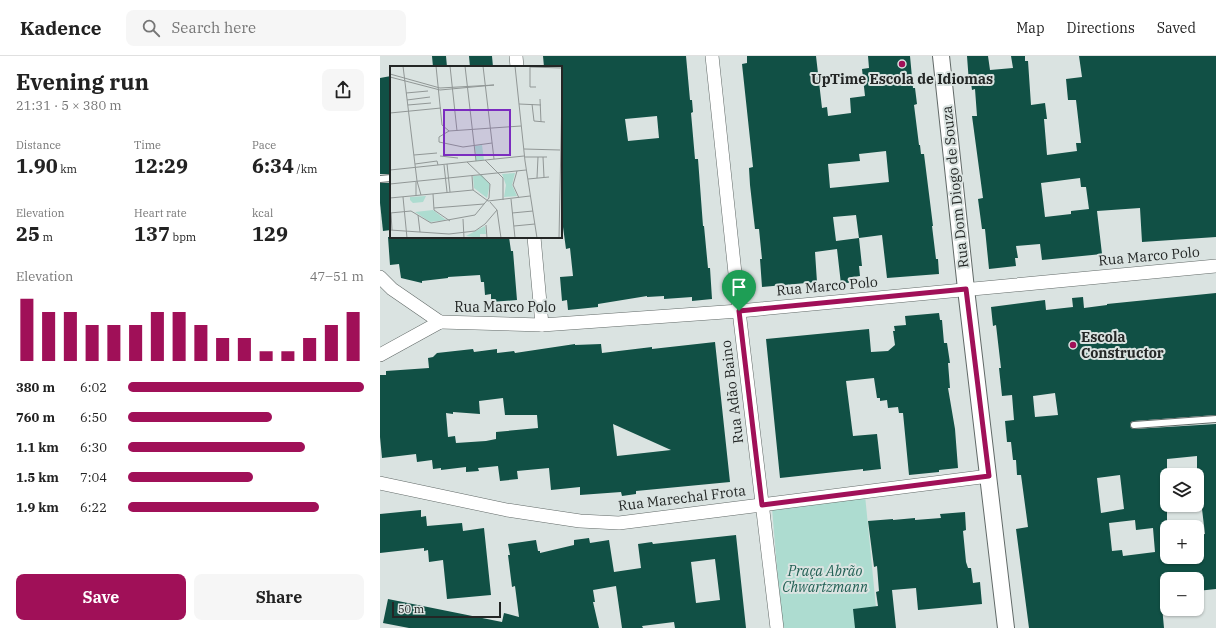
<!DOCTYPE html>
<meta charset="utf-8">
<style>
:root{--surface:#fff;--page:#f6f6f6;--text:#222;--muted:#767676;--line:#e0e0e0;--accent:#a01058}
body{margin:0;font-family:"IBM Plex Serif",serif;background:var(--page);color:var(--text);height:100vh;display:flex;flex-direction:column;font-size:15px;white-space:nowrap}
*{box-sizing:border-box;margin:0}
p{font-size:13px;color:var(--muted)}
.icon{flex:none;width:22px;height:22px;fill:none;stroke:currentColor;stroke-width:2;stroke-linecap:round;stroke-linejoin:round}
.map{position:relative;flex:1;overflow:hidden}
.sheet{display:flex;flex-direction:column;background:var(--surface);width:380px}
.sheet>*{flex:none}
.buttons{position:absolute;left:780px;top:412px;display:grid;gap:8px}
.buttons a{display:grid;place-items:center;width:44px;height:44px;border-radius:8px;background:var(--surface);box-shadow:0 1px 3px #0004;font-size:20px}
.scale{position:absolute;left:12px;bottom:10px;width:109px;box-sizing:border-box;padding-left:4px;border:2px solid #232625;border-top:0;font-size:11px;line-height:14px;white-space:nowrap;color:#232625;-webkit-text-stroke:3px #dae3e1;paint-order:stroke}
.pin{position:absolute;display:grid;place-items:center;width:34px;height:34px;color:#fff;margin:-41px -17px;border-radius:50% 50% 50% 0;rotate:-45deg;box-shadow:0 0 4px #0007}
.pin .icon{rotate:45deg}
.round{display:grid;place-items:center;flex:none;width:42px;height:42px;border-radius:8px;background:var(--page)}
.overview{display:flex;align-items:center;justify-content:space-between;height:68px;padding:0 16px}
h1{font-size:22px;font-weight:800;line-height:30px}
.metrics{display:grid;grid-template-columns:repeat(3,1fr);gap:6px;height:68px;padding:4px 16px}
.metrics div{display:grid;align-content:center}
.metrics b{font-size:20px;font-weight:800}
.metrics small{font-size:11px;font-weight:400}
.metrics p{font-size:11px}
.chart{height:112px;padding:8px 16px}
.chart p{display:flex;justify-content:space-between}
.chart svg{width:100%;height:72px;margin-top:4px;stroke:var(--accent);stroke-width:6}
.cta{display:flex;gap:8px;margin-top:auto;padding:8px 16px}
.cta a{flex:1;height:46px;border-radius:8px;background:var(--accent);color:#fff;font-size:16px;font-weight:800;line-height:46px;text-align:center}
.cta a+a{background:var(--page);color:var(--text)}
ul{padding:0 16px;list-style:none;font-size:13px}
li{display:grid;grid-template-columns:64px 48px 1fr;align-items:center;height:30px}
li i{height:10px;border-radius:5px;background:var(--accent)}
header{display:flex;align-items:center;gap:24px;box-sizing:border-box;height:56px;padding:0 20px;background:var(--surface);border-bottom:1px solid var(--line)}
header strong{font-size:19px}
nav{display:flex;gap:22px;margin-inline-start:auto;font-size:14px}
.search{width:280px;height:36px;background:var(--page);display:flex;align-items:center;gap:10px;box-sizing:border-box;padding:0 14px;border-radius:8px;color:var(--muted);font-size:15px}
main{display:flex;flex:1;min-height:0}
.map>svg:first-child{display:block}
.green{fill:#addcd0}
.building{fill:#115045;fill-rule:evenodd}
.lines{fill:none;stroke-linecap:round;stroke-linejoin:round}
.service-casing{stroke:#626a68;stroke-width:8}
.minor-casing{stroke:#626a68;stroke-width:14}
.tertiary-casing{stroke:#626a68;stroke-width:18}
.service{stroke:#fff;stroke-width:6}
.minor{stroke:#fff;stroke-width:13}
.tertiary{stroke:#fff;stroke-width:16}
.route-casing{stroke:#fff;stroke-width:8}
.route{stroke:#a01058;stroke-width:5}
.poi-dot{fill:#a01058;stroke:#dae3e1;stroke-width:1.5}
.labels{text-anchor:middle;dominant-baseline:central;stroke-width:4;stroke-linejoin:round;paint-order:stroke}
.poi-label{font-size:14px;font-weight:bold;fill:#232625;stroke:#dae3e1}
.street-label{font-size:14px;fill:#232625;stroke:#dae3e1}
.park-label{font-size:14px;font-style:italic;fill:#226054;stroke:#dae3e1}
.inset-road{fill:none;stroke:#919796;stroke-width:1}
.view{fill:#7b2cbf;fill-opacity:0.15;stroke:#7b2cbf;stroke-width:2}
.inset-edge{fill:none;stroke:#232625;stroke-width:2}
</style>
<header>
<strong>Kadence</strong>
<div class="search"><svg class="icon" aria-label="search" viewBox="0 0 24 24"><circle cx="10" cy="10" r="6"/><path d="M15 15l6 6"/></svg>Search here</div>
<nav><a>Map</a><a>Directions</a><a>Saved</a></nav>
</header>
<main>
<section class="sheet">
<div class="overview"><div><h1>Evening run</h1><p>21:31 · 5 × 380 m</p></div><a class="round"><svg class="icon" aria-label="share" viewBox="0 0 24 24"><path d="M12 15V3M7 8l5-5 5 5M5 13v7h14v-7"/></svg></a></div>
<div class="metrics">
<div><p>Distance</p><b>1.90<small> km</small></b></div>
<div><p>Time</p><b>12:29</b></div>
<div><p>Pace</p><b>6:34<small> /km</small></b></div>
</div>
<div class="metrics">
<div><p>Elevation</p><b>25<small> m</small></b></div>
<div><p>Heart rate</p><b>137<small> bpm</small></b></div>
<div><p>kcal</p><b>129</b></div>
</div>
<div class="chart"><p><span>Elevation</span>47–51 m</p>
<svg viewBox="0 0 160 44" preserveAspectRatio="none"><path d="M5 44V6M15 44V14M25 44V14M35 44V22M45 44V22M55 44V22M65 44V14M75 44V14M85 44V22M95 44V30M105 44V30M115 44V38M125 44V38M135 44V30M145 44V22M155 44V14"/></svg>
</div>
<ul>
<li><b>380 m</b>6:02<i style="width:100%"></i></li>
<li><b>760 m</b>6:50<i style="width:61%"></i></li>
<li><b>1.1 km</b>6:30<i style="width:75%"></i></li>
<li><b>1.5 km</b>7:04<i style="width:53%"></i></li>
<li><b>1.9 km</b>6:22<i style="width:81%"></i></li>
</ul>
<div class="cta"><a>Save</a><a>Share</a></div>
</section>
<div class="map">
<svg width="836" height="572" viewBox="0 0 836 572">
<rect width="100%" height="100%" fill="#dae3e1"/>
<!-- green -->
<path class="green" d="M485 439 498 572H402L392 452Z"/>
<!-- building -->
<g class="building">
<path d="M52 0H66L67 11H53Z"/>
<path d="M89 0H112L113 11H90Z"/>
<path d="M163 0H306L310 44H312L313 56 311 57 315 103H318L323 170H324L328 212H330L332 243 312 245V241L284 243V240L267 241V240L218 248V251L188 254 187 244 182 245 180 221 193 220 190 192 186 193 183 171 181 169V11H164ZM277 60 279 82 248 85 245 63Z"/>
<path d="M367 0H436L442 52 447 51 448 60 471 57 470 42 485 40 482 13 489 12 488 0H530L533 32H535L537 48 534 49 539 89H540L541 98H544L553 170H552L556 203H558L559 218 507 222 502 179 479 182 476 159 453 161 456 185 479 182 482 210H479L480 220 473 221V226L461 228 457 193 435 196 437 226 382 231 380 203H382L379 173H375L370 129 369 112 373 111 362 8 367 7ZM506 95 509 126 450 132 448 108 480 105 479 98Z"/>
<path d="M587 0H608L610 14 633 12 631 0H645V5H648L651 49 665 47 667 63H664L667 99 697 95 696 87H701L696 44H688L686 23 702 21 699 0H836V181L762 186 760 152 717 155 722 198 662 204 660 188 636 190 638 202H635L636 210 609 213 605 173H602L598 143 603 142 592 60H597L595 33 592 34 591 27H589ZM700 122 701 131H706L709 153 691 155V158L665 161 661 127Z"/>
<path d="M11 20V118H0V22Z"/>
<path d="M0 127H11V174L3 175 0 147Z"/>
<path d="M8 181H129L131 195H133L137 244 111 246V238L105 239 104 226H101L100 219 68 221V222L42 225V227L21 222 19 208 10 209Z"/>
<path d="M836 237V359L754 365 751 366 750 369 751 372 754 373 836 368V533L817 535V523H787V538L781 539 784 572H649L636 473 648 471 641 419H637L636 404H633L631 386H627L625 365 634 364 632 339 622 340 619 312H621L616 269 613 270 611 251 665 244 666 254 693 251 692 242 703 241 704 252 727 249V248ZM675 337 678 359 655 361 653 340ZM817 400V453H822L825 478 817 479V501H787V403ZM740 419 744 453 721 457 717 422ZM755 464 756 474 773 472 775 496 743 500 742 494 732 495 729 467Z"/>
<path d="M559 257 560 264H562L564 287H567L570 307H568L570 332H568L575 373 578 412 559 414V416L529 419 523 357H519L518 351 508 352 507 344 500 345V342H497L494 322 466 325 473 380 497 378 501 413 483 415V413L400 422 386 283 489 273 491 296 508 295 515 289 513 275H515L514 270 526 269 525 260Z"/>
<path d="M335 286 350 426 256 435V438L242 440 241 436 200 439V431L171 434 169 412 137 415 138 423 120 425 118 410 98 412 99 415 86 416V411L61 414V412L53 413 52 404 37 406 36 398 2 402 0 381V319H6V315L49 312 48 302 53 301 57 297 93 293 94 296 117 293V297L134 295 135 297 195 288V289L221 288 222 297 272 291V293ZM123 342 125 359H157L158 372 116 376V383L106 385 76 387 75 380 68 381 66 357 73 358V356L100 358 99 345ZM233 368 291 394 237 400Z"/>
<path d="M41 454V461L46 460 47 470 82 467 83 475 104 472 111 539 67 543 63 504 49 506 48 494 44 495V492L0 497V458Z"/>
<path d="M585 456 586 474 583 475 586 506 588 512H591L593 527 600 526 602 548 538 554 536 532 512 534 516 572H475L473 553 498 550 496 536 499 535 497 510 494 511 488 465 513 463V464L535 462V464L561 462 560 458Z"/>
<path d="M356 479 366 572H295L294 566 262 570 263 572H242L236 530 213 534 215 546H213L219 572H29L3 567 8 543 122 566 124 557 139 561 135 530 132 531 128 499H130L128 488 156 484 158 495H160V497L194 489V484L209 482 210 487 229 484 234 516 261 512 258 488 272 486 273 488ZM335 503 340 544 316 547 311 506Z"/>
</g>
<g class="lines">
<defs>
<g id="service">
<path d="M0 123 11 122"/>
<path d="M754 369 836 363"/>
</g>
<g id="minor">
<path d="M136 0 137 11"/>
<path d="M332 0 359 255 397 572"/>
<path d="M154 181 162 269"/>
<path d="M0 221 12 233 60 266"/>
<path d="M60 266 162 269 359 255 836 210"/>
<path d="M0 299 60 266"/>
<path d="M0 427 127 454 200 465 239 467 609 420"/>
</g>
<path id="tertiary" d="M561 0 586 233 626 572"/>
</defs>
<!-- service casing -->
<use href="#service" class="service-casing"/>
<!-- minor casing -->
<use href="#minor" class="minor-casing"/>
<!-- tertiary casing -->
<use href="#tertiary" class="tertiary-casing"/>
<!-- service -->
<use href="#service" class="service"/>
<!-- minor -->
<use href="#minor" class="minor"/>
<!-- tertiary -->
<use href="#tertiary" class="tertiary"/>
</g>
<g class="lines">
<defs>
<path id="route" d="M586 233 609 420 382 449 359 255Z"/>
</defs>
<!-- route casing -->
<use href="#route" class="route-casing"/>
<!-- route -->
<use href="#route" class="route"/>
</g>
<!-- markers -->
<g class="poi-dot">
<circle cx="522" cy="8" r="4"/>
<circle cx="693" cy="289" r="4"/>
</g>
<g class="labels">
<!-- poi labels -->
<g class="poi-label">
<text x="522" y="23">UpTime Escola de Idiomas</text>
<text x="701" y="281" text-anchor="start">Escola<tspan x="701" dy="16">Constructor</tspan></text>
</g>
<!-- street labels -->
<g class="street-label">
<text transform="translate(575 131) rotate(-96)">Rua Dom Diogo de Souza</text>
<text transform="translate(769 200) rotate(-5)">Rua Marco Polo</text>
<text transform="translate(447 230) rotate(-5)">Rua Marco Polo</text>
<text x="125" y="251">Rua Marco Polo</text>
<text transform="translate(352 336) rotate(-97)">Rua Adão Baino</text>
<text transform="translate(302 442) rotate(-7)">Rua Marechal Frota</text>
</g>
<!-- park labels -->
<g class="park-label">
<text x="445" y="515">Praça Abrão<tspan x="445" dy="16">Chwartzmann</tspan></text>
</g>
</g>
<!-- overview -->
<g transform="translate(10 10)">
<rect width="172" height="172" fill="#dae3e1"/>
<path d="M92 79 94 94 86 95 85 80ZM125 107 122 119 127 130 114 131 116 119 112 108ZM92 109 100 118 97 132 84 122 83 110ZM36 130 33 136 23 137 20 134V131ZM43 144 56 154 40 156 25 146ZM95 160 96 168H90V172L76 170Z" fill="#addcd0"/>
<path class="inset-road" d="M13 0 27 115 31 129M46 0 52 59 59 65M60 0 67 65M75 0 86 95M93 0 104 93M125 0 135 95 147 172M140 0V21H146M140 1 172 2M0 8 50 22 104 19 50 24 0 11M16 27 38 25M150 33 151 56M17 34 40 31M129 38 151 39M142 38 144 55 155 56M18 39 41 37M0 47 51 42M59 65 131 60M59 65 49 71V76L73 81 102 77M134 83 170 84M24 89 47 87M50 90 68 92M135 91H157M153 91 154 111M95 94 113 112V134M25 98 47 95 48 99M57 98 60 126M54 99 57 126M0 104 134 90M127 105 123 119 129 132M82 110 83 124 98 135M147 112 148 91M138 113 159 111M0 118 136 104M43 128 44 144 60 155M26 129V116M13 131 17 172M0 132 83 124M121 133 125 172M98 135 140 130M100 136 107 144 111 172M44 142 94 138M0 147 21 145 41 157 85 149 99 132 100 118 77 96M1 147 2 164M122 147 143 145M28 149 30 166M73 153 74 172M96 159 97 172M124 160 145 158M0 164 59 168 85 165 95 158 107 144M169 172 172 26"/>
<path class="view" d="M54 44H120V89H54Z"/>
<rect width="172" height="172" class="inset-edge"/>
</g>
</svg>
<div class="buttons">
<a><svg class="icon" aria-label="layers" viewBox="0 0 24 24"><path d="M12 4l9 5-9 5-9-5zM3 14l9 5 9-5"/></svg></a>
<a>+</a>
<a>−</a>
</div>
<div class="scale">50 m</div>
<div class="pin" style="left:359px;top:255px;background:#1e9e55"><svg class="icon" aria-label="arrive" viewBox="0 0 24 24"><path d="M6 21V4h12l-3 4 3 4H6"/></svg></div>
</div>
</main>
